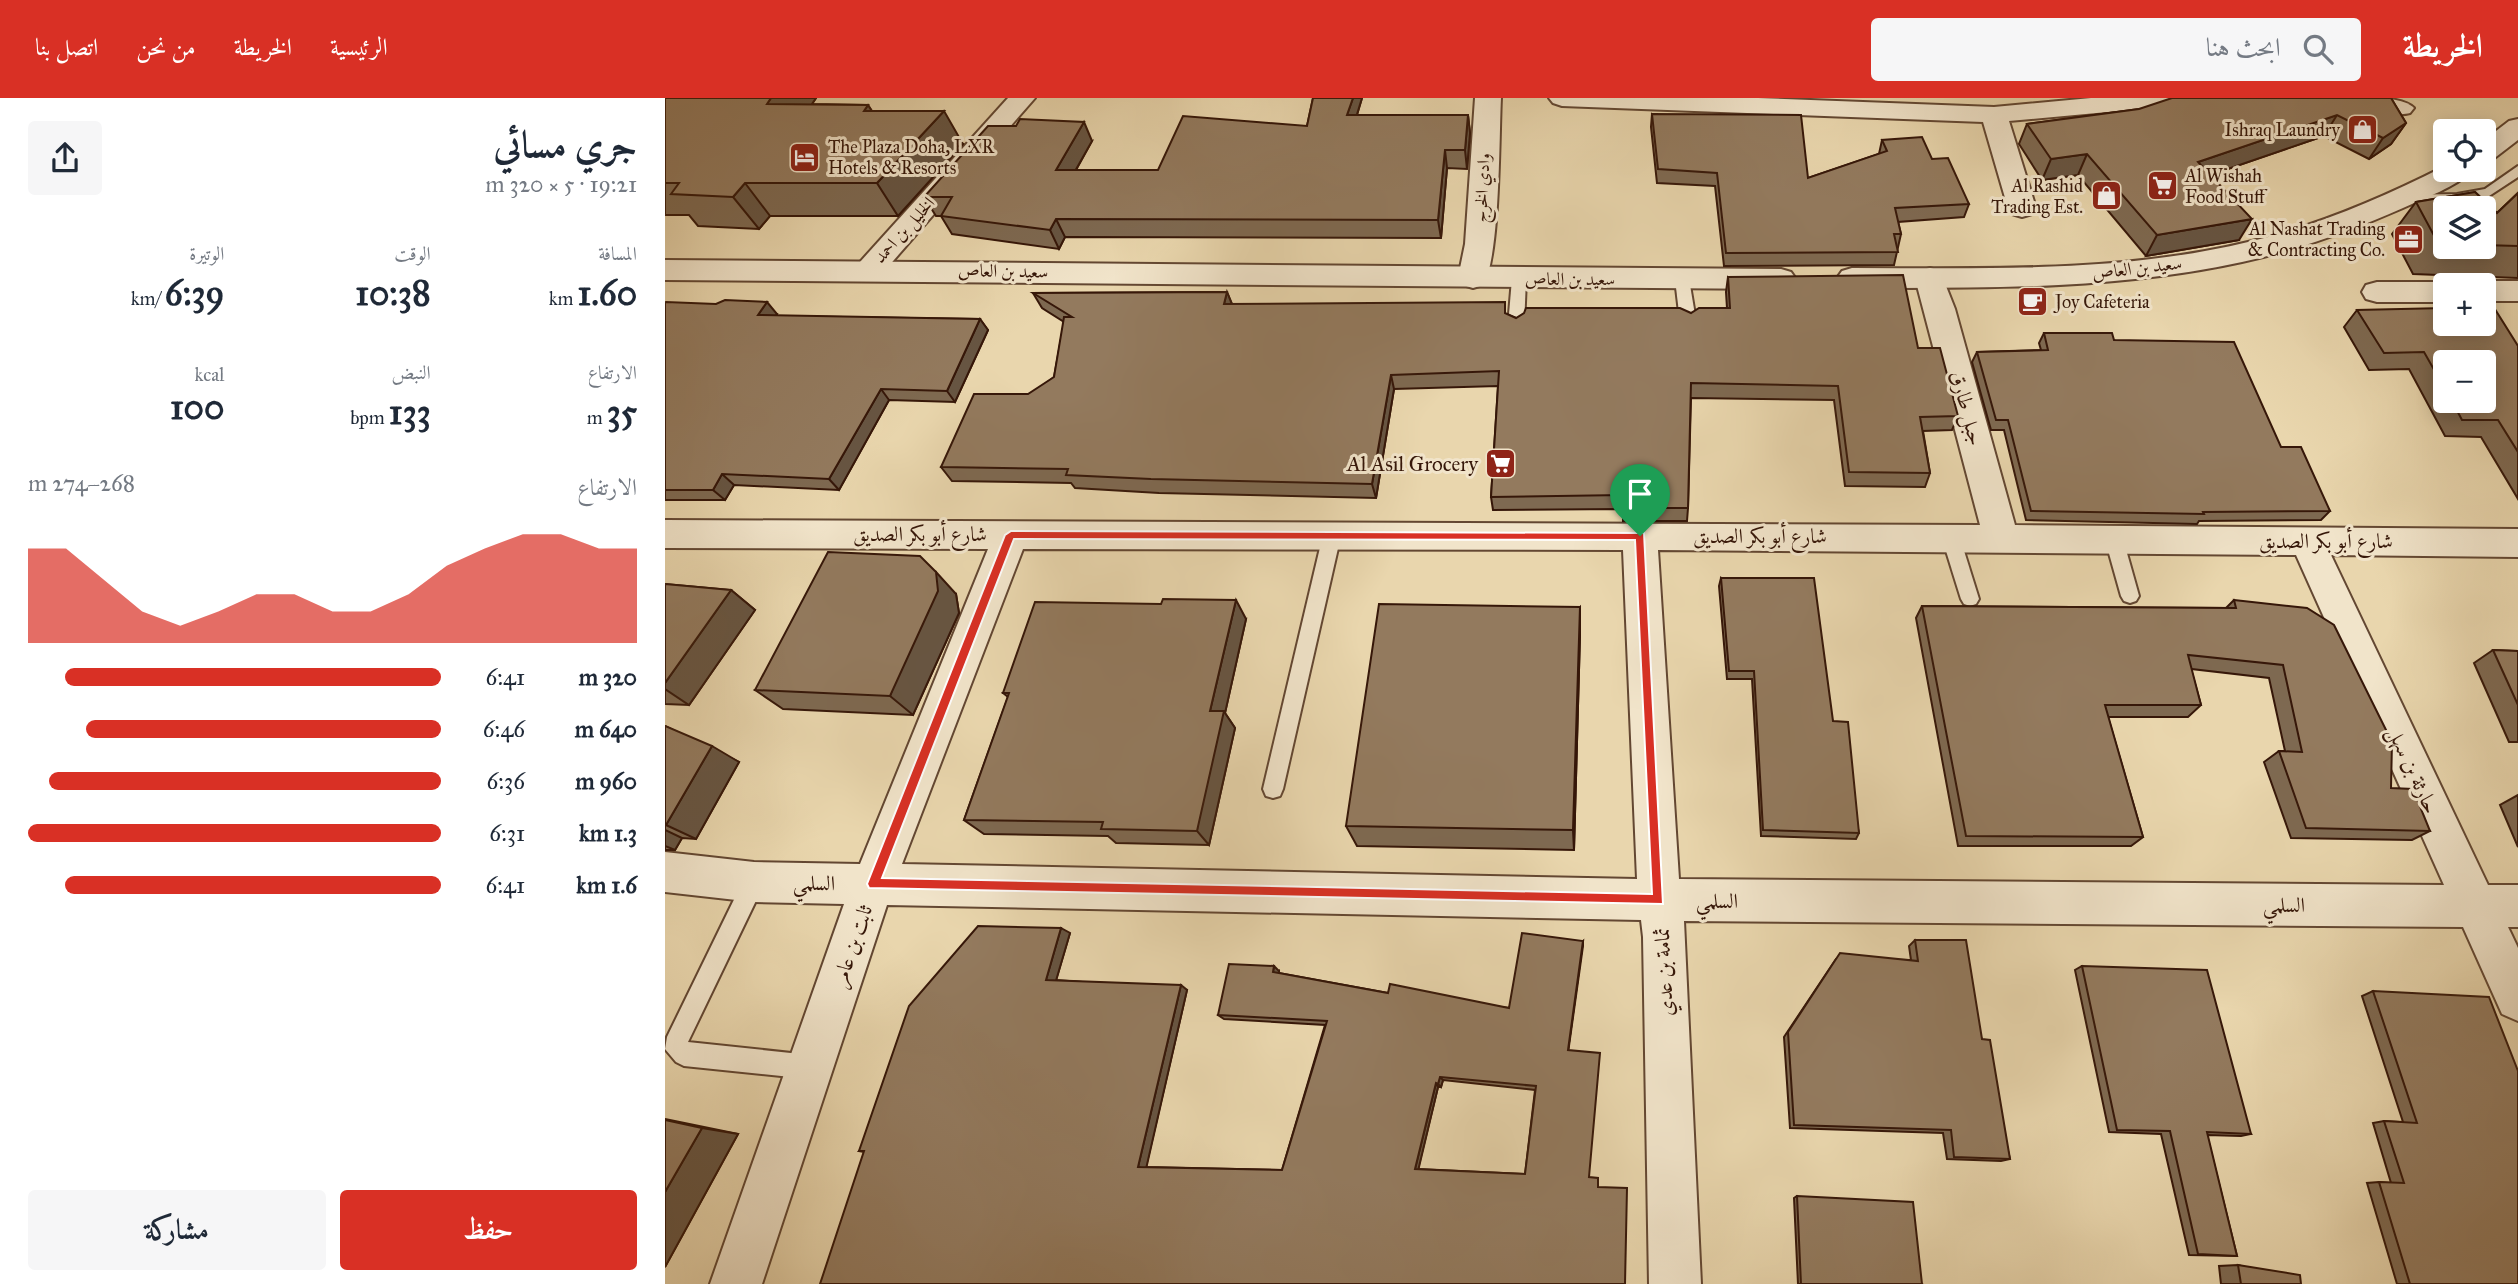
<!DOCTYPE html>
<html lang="ar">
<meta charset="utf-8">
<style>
:root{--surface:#fff;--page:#f6f6f7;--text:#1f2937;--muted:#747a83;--accent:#d93025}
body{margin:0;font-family:"IM FELL Great Primer",Amiri,serif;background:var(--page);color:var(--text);direction:rtl;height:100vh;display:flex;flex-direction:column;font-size:26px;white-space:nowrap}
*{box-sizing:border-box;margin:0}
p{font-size:23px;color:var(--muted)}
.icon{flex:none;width:38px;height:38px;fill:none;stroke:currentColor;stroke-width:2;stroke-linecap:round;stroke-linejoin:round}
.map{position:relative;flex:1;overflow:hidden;direction:ltr}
.side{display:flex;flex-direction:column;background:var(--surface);width:665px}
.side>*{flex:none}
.buttons{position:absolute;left:1768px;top:21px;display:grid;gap:14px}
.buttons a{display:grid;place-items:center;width:63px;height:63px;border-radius:7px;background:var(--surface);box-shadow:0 4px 18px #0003;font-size:35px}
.pin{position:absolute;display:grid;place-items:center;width:60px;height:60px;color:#fff;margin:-72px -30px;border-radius:50% 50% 50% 0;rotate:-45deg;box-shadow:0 0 7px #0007}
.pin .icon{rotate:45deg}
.round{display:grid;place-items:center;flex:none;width:74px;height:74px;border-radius:7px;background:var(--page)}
.overview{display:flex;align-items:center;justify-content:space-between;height:119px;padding:0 28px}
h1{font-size:38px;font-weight:700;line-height:52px}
.metrics{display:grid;grid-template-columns:repeat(3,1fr);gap:10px;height:119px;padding:7px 28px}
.metrics div{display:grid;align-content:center}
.metrics b{font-size:35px;font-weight:700}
.metrics small{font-size:19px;font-weight:400}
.metrics p{font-size:19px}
.chart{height:196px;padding:14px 28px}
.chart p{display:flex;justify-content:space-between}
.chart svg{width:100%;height:126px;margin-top:7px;fill:var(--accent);opacity:.7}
.button{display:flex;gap:14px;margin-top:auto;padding:14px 28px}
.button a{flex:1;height:80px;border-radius:7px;background:var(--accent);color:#fff;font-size:28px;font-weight:700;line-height:80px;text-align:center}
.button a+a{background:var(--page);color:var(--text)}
ul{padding:0 28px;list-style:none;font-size:23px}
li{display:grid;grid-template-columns:112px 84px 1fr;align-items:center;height:52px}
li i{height:18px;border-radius:9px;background:var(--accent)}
header{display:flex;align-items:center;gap:42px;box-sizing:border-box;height:98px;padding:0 35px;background:var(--accent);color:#fff}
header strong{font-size:33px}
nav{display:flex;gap:38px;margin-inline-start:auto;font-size:24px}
.search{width:490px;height:63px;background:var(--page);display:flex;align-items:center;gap:18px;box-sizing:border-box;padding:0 24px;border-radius:7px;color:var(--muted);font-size:26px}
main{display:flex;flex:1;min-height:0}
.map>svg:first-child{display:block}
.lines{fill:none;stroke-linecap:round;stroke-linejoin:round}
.service-casing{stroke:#634732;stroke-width:4}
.minor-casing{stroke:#634732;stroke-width:4}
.tertiary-casing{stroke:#634732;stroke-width:4}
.service{fill:#f1e4ca;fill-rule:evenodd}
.minor{fill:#f1e4ca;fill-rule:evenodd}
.tertiary{fill:#f1e4ca;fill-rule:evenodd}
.wall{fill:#7e6951;stroke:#361709;stroke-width:2;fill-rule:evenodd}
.shaded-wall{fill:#675542;stroke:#361709;stroke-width:2}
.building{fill:#937a5e;stroke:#361709;stroke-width:2;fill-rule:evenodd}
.route{fill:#d93025;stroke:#fff;stroke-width:2;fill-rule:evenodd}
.labels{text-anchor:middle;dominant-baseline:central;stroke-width:6;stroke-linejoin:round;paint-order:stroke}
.far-poi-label{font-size:18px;fill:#361709;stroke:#f1e4ca;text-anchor:end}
.far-street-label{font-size:18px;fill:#361709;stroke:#f1e4ca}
.street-label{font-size:21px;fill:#361709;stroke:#f1e4ca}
.poi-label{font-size:21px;fill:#361709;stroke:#f1e4ca;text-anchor:end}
</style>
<header>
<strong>الخريطة</strong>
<div class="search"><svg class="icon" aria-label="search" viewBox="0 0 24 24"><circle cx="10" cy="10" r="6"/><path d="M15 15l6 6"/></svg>ابحث هنا</div>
<nav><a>الرئيسية</a><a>الخريطة</a><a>من نحن</a><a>اتصل بنا</a></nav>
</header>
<main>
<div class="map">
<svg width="1853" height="1186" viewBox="0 0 1853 1186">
<rect width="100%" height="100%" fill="#e9d6ad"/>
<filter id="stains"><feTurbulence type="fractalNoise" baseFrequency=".00286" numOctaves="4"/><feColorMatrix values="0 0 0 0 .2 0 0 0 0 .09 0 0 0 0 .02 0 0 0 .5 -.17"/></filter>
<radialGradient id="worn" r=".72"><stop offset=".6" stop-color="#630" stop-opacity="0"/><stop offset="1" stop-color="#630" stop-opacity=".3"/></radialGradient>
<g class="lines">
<defs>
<g id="service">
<path d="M1853 68V79L1824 98 1792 104 1737 105 1730 101 1737 97 1792 96 1820 91Z"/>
<path d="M854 176 861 181 859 228 851 233 843 228 847 181Z"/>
<path d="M1017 176 1024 181 1031 223 1023 228 1015 223 1010 181Z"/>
<path d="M667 430 673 432 676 437 618 691 615 698 608 700 601 698 598 691 658 437 661 432Z"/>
<path d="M1286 433 1292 435 1295 440 1314 501 1311 506 1305 508 1299 506 1296 501 1277 440 1280 435Z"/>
<path d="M1449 434 1455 436 1458 441 1474 498 1471 503 1465 505 1459 503 1456 498 1440 441 1443 436Z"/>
<path d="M89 774 97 777 100 784 23 944 145 957 153 961 157 969 153 977 145 981 19 968 11 964 0 951 2 939 81 777Z"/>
</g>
<g id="minor">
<path d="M343 0H370L215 178 205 181 195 178 190 171 195 164Z"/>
<path d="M810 0H836C834 38 835 161 818 187L808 190 798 187 793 180 800 146Z"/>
<path d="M884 0H1093L1329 9 1426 0H1520L1516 5 1507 8 1344 23 1371 110 1367 116 1357 119 1347 116 1343 110 1318 24 897 8 888 5Z"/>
<path d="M1699 0C1715 0 1739 0 1749 10L1745 15C1731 19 1708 12 1699 0Z"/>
<path d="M1265 170 1275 173 1290 211 1350 427 1853 431V459L1666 457 1823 787H1853V829H1843L1853 850V923L1837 916 1798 829 1019 823 1036 1186H984L978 839 976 822 222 807 97 1186H45L179 806 89 804 0 794V754L89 764 195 766 323 451 0 450V422L1315 427 1250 180 1255 173ZM358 451 958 452 972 781 237 766ZM993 452 1631 457 1779 787 1014 781Z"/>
<path d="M1818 183H1853V203H1818V187H1807Z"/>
<path d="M1712 184H1780L1791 187H1780V204H1712L1701 201 1697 194 1701 187Z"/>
</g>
<g id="tertiary">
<path d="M1853 21V42L1827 62 1818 64V43L1844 23Z"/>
<path d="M1780 68V72H1807C1796 87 1755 102 1738 110 1686 133 1633 152 1577 164 1450 192 1317 190 1187 190L1177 187 1172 180 1177 173 1187 170C1318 170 1455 175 1583 144 1652 128 1717 100 1780 68Z"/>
<path d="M0 162 1116 171 1126 174 1131 181 1126 188 1116 191 0 182Z"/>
</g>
</defs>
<!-- service casing -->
<use href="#service" class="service-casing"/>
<!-- minor casing -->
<use href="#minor" class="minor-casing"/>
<!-- tertiary casing -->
<use href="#tertiary" class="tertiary-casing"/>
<!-- service -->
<use href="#service" class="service"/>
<!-- minor -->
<use href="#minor" class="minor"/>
<!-- tertiary -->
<use href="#tertiary" class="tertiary"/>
</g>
<!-- wall -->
<g class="wall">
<path d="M0 0H151L147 6 203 7 207 13 298 46 233 118H105L94 131 33 128 24 117H0Z"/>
<path d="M648 0H697L692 17H803L805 35 802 71 782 70 776 140 400 139 394 151 287 136 276 118H271L259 99 427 43 411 72H493L642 28Z"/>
<path d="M1726 0 1741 25 1726 46 1704 61 1659 38 1545 77 1574 142 1481 158 1413 77 1377 82 1354 46 1362 26 1474 11Z"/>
<path d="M987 16 1143 80 1214 56 1217 42 1267 61 1304 106 1299 119 1233 124 1236 136 1229 167 1059 168 1050 88 992 85 986 29Z"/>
<path d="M1810 94 1832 115 1853 95V180L1748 176 1727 136 1751 104ZM1780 110H1818V149H1780Z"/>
<path d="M1063 179 1253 250 1293 318 1287 332 1258 333 1265 375 1260 389 1180 388 1169 302 1026 300 1023 410 1022 423H958V411L828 412 826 399 833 288 729 291 711 400 494 395 410 390 406 385 287 383 276 369 389 279 399 224 377 210 368 195 562 194 567 206 841 216 851 220 1026 215 1062 210 1061 194Z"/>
<path d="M0 205 112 216 111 218 315 221 323 232 290 304 224 302 174 392 69 387 60 402H0Z"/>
<path d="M1692 212 1853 248V401L1816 339 1780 338 1744 271 1704 272 1679 229ZM1780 264 1818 303H1780Z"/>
<path d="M1379 235 1449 242 1616 349 1665 413 1656 422 1534 423 1532 426 1361 422 1339 332H1326L1307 264 1312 254 1376 252 1374 245Z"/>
<path d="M1056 480 1168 623 1194 735 1191 741 1096 738 1087 581H1062L1054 488Z"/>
<path d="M0 486 66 492 90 512 24 607 0 606Z"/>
<path d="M291 496 294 515 248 617 118 611 90 592Z"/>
<path d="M1569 502 1726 690 1765 733 1747 742 1626 740 1599 664 1614 653H1620L1604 580 1526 571 1536 607 1523 619H1443L1478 739 1466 748H1293L1251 520 1257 508 1561 510Z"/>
<path d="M915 509V536L909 752 692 748 681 728Z"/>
<path d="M581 521 560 615 570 630 544 747 451 745 443 738 319 736 299 722 343 599 338 595Z"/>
<path d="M1828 552 1853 553V644H1844L1809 565Z"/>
<path d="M0 628 74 664 31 741 17 740 10 752H0Z"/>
<path d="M1853 697V749L1835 707Z"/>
<path d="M405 835 391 882 522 892 481 1069 617 1072 660 927 559 921 553 917 614 873V875L723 895 844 910 918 843 903 952 924 1079 933 1089 960 1186 194 1053ZM778 982 870 992 860 1076 753 1071 773 989H776Z"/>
<path d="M1250 842 1317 941 1345 1061 1336 1063 1282 1061 1278 1035 1125 1030 1119 939 1171 861 1246 862 1244 848Z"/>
<path d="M1417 868 1586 1036 1576 1038 1542 1037 1572 1158 1524 1157 1496 1036 1444 1034 1410 872Z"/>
<path d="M1708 893 1853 1186H1732L1702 1085 1714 1084 1726 1085 1708 1025 1719 1023 1738 1024 1697 898Z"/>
<path d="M0 1021 73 1036 0 1169Z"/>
<path d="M1132 1098 1257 1186H1133L1129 1100Z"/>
<path d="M1573 1167 1636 1186H1556L1554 1168Z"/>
</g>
<!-- shaded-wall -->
<g class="shaded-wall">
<path d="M106 0H151L125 39 102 6Z"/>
<path d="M688 0H697L686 36 682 17Z"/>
<path d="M203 7 223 39 199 13Z"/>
<path d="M279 13 298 46 233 118 212 85Z"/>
<path d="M803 17 805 35 802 71 800 52Z"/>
<path d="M1672 17 1659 38 1522 85 1533 64Z"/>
<path d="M419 24 427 43 400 91 391 72Z"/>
<path d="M1741 25 1726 46 1704 61 1718 40Z"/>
<path d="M780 52 782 70 776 140 773 122Z"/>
<path d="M1422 56 1413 77 1377 82 1386 61Z"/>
<path d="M80 85 105 118 94 131 68 99Z"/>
<path d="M391 121 400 139 394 151 385 132Z"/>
<path d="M1587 121 1574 142 1481 158 1492 137Z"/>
<path d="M562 194 568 209 559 206Z"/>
<path d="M102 204 112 216 103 229 93 217Z"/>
<path d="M315 221 323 232 290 304 282 293Z"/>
<path d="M726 277 729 291 711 400 707 386Z"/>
<path d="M216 291 224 302 174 392 164 381Z"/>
<path d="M57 376 69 387 60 402 48 392Z"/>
<path d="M271 474 291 496 294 515 248 617 225 598Z"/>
<path d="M66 492 90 512 24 607 0 591V585Z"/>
<path d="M571 502 581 521 560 615 570 630 544 747 532 733 545 613Z"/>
<path d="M915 509V536L909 752 908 732Z"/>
<path d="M47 648 74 664 31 741 1 727Z"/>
<path d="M0 732 17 740 10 752 0 748Z"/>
<path d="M396 830 405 835 390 886 381 882Z"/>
<path d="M918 843V848L903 955V952Z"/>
<path d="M609 868 614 873 613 879 608 874Z"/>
<path d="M516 887 522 892 481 1071 473 1069Z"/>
<path d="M775 979 778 982 776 989 773 986Z"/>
<path d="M771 985 773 989 753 1073 750 1071Z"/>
<path d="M37 1030 73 1036 0 1169V1094Z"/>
</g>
<!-- building -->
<g class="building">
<path d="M0 0H106L102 6 203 7 199 13H279L212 85H80L68 99 6 96 14 85H0Z"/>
<path d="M648 0H688L682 17H803L800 52H780L773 122 391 121 385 132 276 118 287 99H259L323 28H351L355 21 419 24 391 72H493L518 18 642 28Z"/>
<path d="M1507 0H1726L1741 25 1718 40 1672 17 1533 64 1587 121 1492 137 1422 56 1386 61 1362 26 1474 11Z"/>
<path d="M987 16 1136 17 1143 80 1222 53 1217 42 1257 39 1267 61 1283 60 1304 106 1230 110 1236 136H1229L1233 154 1061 155 1052 75 993 71Z"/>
<path d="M1810 94 1832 115 1853 95V148L1818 147V110H1780V145H1773L1751 104Z"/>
<path d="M1238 177 1253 250H1275L1293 318 1255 319 1265 375 1184 374 1173 288 1026 285 1023 410H958V397L826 399 834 273 726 277 707 386 486 381 401 377 403 371 276 369 309 296H363L389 279 399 219H407L368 195 562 194 559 206 840 204V215L851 220 859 215 861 210H1015L1026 215 1034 210H1065L1063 179Z"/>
<path d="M60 202 102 204 93 217 315 221 282 293 216 291 164 381 57 376 48 392H0V205L1 204 51 206Z"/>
<path d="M1828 208 1853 248V354L1833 322H1797L1787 303H1818V264H1780V291L1759 254 1719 255 1692 212 1780 210V226H1818V209Z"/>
<path d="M1379 235H1447L1449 242 1569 244 1616 349H1636L1665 413 1538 414 1539 416 1366 413 1343 322H1331L1312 254 1383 252Z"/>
<path d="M163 454 255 458 271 474 273 493 225 598 90 592Z"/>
<path d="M1056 480H1149L1168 623 1183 624 1194 735 1098 732 1089 573H1064Z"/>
<path d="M0 486 66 492 0 585Z"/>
<path d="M498 501 571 502 545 613H559L532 733 436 731 438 724 299 722 344 595H338L370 504 496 506Z"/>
<path d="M1569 502 1642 510 1669 527 1727 644 1726 690 1748 691 1765 733 1641 730 1614 653 1637 654 1618 567 1523 557 1536 607H1440L1478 739 1301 738 1257 508 1571 510Z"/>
<path d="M714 506 915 509 908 732 681 728Z"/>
<path d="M1828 552 1853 553V607Z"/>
<path d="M0 628 47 648 1 727H0Z"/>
<path d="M313 828 396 830 381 882 516 887 473 1069 617 1072 662 923 553 917 564 866 609 868 608 874 723 895 725 886 844 910 857 835 918 843 903 952 935 955 924 1079 933 1080V1089L962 1090 960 1186H155L199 1053H194L244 908ZM775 979 871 988 860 1076 750 1071 771 985 773 986Z"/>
<path d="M1250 842H1301L1317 941 1325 942 1345 1061 1289 1059 1286 1032 1129 1027 1123 934 1175 855 1253 863Z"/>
<path d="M1417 868 1542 872 1586 1036 1542 1034 1572 1158 1533 1156 1505 1033 1452 1032Z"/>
<path d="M1708 893 1824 899 1853 973V1186H1745L1714 1084 1739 1085 1719 1023 1752 1025Z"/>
<path d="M0 1022 37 1030 0 1094Z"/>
<path d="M1132 1098 1248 1104 1257 1186H1136Z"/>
<path d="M1573 1167 1635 1177 1636 1186H1576Z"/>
</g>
<!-- route -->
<path class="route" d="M346 433 979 435 998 806 204 790 202 786 340 437ZM349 441 970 442 987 796 217 780Z"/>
<!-- icons -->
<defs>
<symbol id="shop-square" viewBox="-11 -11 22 22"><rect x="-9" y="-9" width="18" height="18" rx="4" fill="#8f2418" stroke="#f1e4ca"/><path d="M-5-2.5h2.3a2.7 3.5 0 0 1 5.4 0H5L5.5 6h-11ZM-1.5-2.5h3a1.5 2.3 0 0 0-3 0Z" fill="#fff"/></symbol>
<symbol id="hotel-square" viewBox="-11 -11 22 22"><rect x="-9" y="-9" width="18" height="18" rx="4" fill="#8f2418" stroke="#f1e4ca"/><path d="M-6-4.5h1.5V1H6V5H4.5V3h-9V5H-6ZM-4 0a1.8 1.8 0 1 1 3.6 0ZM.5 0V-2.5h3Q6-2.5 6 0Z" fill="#fff"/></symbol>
<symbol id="supermarket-square" viewBox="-11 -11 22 22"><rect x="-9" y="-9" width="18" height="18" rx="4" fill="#8f2418" stroke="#f1e4ca"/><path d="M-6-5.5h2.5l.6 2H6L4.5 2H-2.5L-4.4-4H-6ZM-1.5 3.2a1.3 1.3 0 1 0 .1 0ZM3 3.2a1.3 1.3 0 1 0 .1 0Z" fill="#fff"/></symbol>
<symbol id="office-square" viewBox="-11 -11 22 22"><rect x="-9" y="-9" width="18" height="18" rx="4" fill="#8f2418" stroke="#f1e4ca"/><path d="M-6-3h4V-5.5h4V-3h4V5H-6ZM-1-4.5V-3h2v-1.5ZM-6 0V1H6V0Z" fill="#fff"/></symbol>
<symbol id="cafe-square" viewBox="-11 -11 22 22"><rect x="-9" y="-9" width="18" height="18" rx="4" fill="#8f2418" stroke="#f1e4ca"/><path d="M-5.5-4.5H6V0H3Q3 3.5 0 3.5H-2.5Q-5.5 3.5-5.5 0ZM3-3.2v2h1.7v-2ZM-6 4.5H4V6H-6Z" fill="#fff"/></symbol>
</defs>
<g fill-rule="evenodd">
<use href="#shop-square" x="1680" y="14" width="35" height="35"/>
<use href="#hotel-square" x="122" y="42" width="35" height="35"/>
<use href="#supermarket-square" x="1480" y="70" width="35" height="35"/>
<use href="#shop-square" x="1424" y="80" width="35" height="35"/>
<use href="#office-square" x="1726" y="124" width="35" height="35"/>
<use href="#cafe-square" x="1350" y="186" width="35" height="35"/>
<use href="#supermarket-square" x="818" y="348" width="35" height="35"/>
</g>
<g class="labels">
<!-- far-poi labels -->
<g class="far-poi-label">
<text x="1675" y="32">Ishraq Laundry</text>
<text x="163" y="49" text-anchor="start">The Plaza Doha, LXR<tspan x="163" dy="21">Hotels &amp; Resorts</tspan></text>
<text x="1520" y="78" text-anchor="start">Al Wishah<tspan x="1520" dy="21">Food Stuff</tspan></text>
<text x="1418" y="88">Al Rashid<tspan x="1418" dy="21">Trading Est.</tspan></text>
<text x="1720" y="131">Al Nashat Trading<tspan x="1720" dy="21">&amp; Contracting Co.</tspan></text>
<text x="1390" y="204" text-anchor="start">Joy Cafeteria</text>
</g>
<!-- far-street labels -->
<g class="far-street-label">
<text transform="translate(817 90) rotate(-87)">وادي الخرج</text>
<text transform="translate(239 132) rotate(-48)">الخليل بن احمد</text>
<text transform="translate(1472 170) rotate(-7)">سعيد بن العاص</text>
<text transform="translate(338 173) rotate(1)">سعيد بن العاص</text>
<text x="905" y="181">سعيد بن العاص</text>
</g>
<!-- street labels -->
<g class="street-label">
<text transform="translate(1302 310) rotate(75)">جبل طارق</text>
<text x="255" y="436">شارع أبو بكر الصديق</text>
<text x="1095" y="438">شارع أبو بكر الصديق</text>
<text x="1661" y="443">شارع أبو بكر الصديق</text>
<text transform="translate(1748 672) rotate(65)">حارثة بن سهل</text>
<text transform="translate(149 785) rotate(1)">السلمي</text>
<text x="1052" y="803">السلمي</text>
<text x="1619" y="807">السلمي</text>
<text transform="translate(187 848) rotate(-71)">ثابت بن عامر</text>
<text transform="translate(999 874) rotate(-93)">ثمامة بن عدي</text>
</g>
<!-- poi labels -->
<g class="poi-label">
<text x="813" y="366">Al Asil Grocery</text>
</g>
</g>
<rect width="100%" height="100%" filter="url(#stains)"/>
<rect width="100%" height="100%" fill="url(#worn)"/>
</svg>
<div class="buttons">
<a><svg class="icon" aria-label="locate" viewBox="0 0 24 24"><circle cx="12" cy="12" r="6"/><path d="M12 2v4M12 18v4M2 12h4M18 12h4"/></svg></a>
<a><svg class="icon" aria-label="layers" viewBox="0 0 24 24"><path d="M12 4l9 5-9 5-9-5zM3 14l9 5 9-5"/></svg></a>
<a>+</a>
<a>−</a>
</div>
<div class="pin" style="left:975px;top:438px;background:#1e9e55"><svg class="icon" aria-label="arrive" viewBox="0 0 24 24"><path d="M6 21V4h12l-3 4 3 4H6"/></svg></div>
</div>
<section class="side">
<div class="overview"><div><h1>جري مسائي</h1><p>19:21 · 5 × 320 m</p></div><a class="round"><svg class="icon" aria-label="share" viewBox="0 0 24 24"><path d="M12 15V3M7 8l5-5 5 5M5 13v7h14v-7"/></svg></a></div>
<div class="metrics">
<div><p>المسافة</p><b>1.60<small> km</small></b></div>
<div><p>الوقت</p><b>10:38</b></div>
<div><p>الوتيرة</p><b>6:39<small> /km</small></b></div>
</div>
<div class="metrics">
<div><p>الارتفاع</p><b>35<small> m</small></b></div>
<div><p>النبض</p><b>133<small> bpm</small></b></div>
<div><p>kcal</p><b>100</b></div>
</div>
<div class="chart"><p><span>الارتفاع</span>268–274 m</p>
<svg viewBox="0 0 160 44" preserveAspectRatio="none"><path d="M0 44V11L10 11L20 22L30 33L40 38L50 33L60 27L70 27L80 33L90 33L100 27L110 17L120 11L130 6L140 6L150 11L160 11V44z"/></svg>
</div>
<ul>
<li><b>320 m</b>6:41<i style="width:91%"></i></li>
<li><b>640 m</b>6:46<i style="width:86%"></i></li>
<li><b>960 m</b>6:36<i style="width:95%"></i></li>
<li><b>1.3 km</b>6:31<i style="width:100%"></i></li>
<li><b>1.6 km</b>6:41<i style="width:91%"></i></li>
</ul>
<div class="button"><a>حفظ</a><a>مشاركة</a></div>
</section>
</main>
